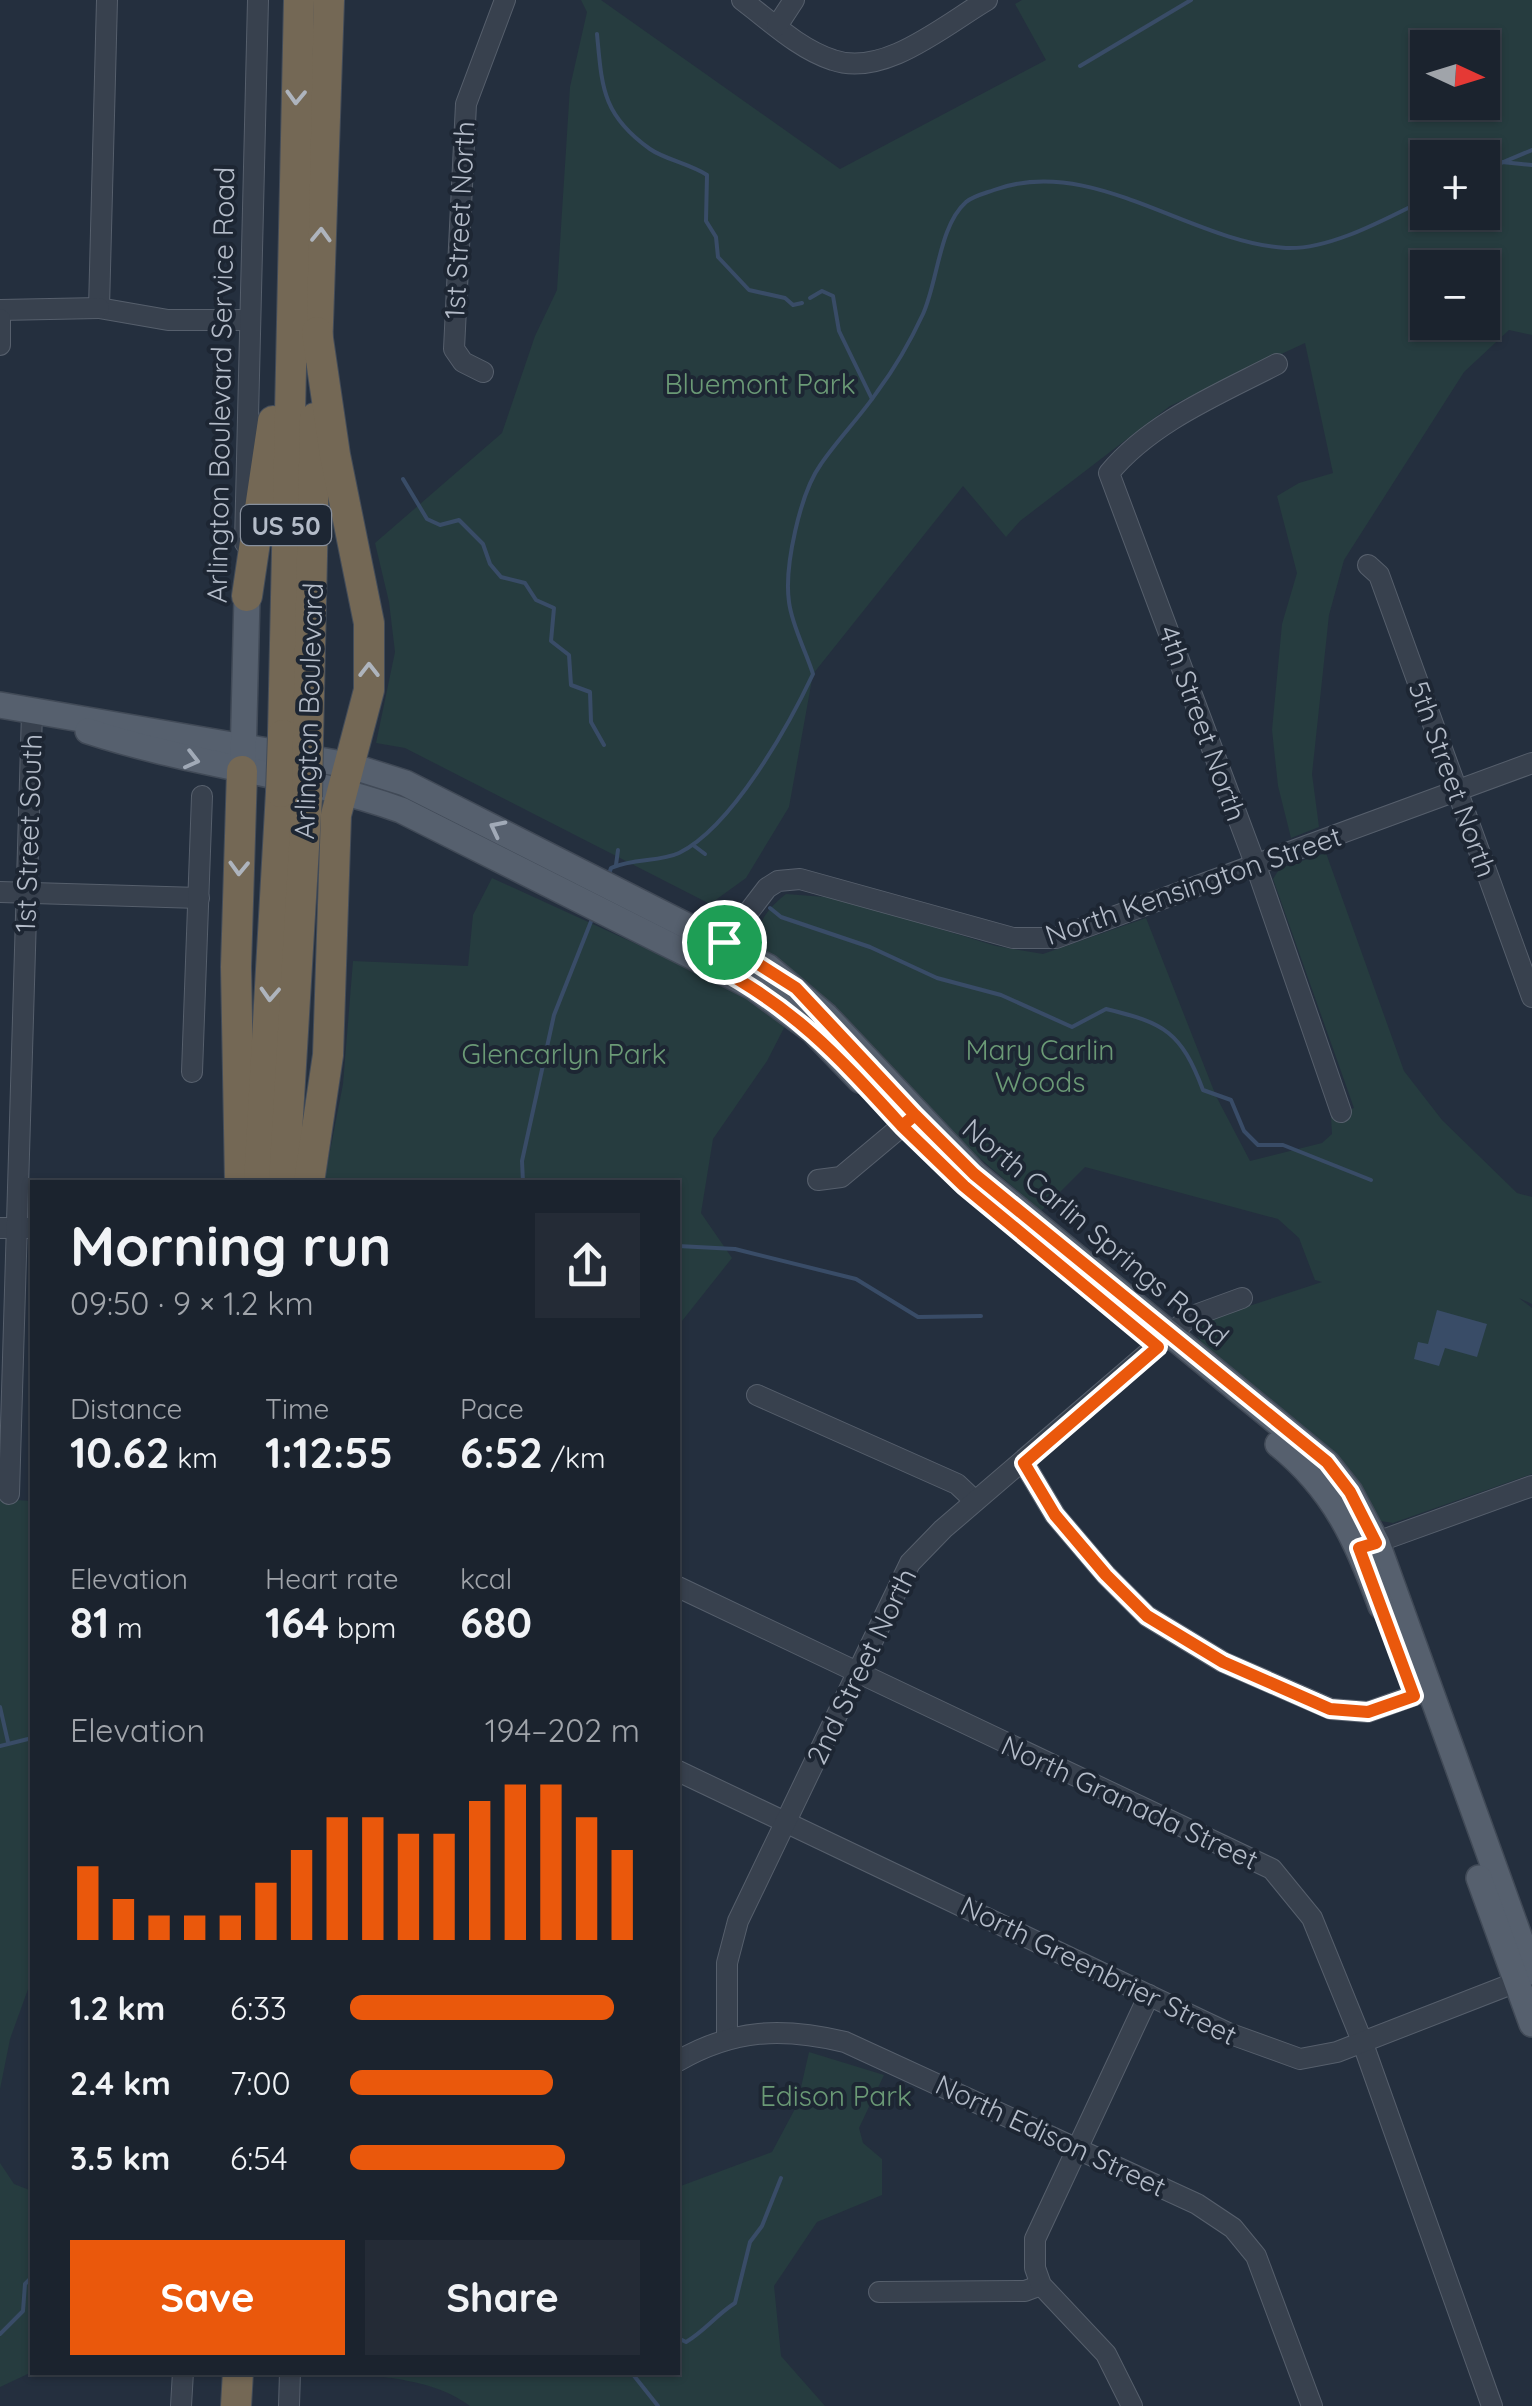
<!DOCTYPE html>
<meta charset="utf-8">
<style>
:root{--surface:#1b232e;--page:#242b36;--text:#f1f3f6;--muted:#a0a4aa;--line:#39404a;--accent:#ea580c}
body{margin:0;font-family:Quicksand,sans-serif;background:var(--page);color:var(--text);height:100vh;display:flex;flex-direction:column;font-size:38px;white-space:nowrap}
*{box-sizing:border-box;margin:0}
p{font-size:32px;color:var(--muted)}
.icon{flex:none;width:55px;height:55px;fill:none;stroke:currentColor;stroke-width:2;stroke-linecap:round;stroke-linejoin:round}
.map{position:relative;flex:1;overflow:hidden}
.details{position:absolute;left:30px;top:1180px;width:650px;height:1195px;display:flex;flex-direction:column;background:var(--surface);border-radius:0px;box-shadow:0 2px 8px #0004,0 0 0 2px var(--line)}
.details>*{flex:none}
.needle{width:65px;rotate:94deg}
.buttons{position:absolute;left:1410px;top:30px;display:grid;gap:20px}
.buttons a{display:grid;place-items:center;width:90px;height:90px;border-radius:0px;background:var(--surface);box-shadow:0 2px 8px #0004,0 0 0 2px var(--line);font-size:50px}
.pin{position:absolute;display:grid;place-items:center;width:85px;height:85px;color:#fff;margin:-42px;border:5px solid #fff;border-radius:50%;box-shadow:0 2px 10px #0007}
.round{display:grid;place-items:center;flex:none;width:105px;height:105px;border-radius:0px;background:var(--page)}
.headline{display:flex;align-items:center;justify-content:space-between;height:170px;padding:0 40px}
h1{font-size:55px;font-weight:700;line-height:75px}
.figures{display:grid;grid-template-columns:repeat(3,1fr);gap:15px;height:170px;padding:10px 40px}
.figures div{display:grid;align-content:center}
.figures b{font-size:42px;font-weight:700}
.figures small{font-size:28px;font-weight:400}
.figures p{font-size:28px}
.chart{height:280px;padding:20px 40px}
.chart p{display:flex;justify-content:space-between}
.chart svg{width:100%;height:180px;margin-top:10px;stroke:var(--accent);stroke-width:6}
.primary-button{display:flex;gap:20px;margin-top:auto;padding:20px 40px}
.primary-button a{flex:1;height:115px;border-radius:0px;background:var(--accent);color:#fff;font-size:40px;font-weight:700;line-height:115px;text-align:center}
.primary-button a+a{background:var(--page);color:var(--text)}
ul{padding:0 40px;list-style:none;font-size:32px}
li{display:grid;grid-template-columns:160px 120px 1fr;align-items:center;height:75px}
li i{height:25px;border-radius:12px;background:var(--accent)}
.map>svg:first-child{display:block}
.green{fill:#263c3f;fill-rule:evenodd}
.water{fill:#394c67}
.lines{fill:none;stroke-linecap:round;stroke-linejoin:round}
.stream{stroke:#394c67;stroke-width:4}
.minor-casing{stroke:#565f6c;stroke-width:22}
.major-casing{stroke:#414a57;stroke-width:28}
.highway-casing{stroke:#434c59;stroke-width:32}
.minor{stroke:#38414e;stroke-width:20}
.major{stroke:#56606e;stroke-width:25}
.highway{stroke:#746855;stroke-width:30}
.highway-bridge-casing{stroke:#434c59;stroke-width:32;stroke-linecap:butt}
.highway-bridge{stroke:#746855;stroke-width:30}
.oneway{stroke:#aeb4bd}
.oneway2{stroke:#a1aab7}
.route-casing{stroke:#fff;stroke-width:20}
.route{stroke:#ea580c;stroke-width:12}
.labels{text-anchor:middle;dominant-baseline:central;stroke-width:8;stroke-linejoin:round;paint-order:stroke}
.shield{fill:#1d2633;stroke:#878f9c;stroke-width:2.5}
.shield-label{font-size:25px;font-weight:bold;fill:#b4bcc9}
.street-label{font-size:28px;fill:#b4bcc9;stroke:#1d2633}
.park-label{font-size:28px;fill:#6b9a76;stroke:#1d2633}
</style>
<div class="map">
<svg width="1532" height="2406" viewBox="0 0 1532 2406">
<rect width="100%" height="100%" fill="#242f3e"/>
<!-- green -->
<g class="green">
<path d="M581 0H601L840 169 1046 60 1015 4 1022 0H1532V335L1509 330 1464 372 1344 560 1329 615 1312 774 1319 827 1291 838 1278 786 1272 730 1282 624 1297 573 1277 496 1299 483 1333 473 1305 343 1170 406 1020 521 1006 537 963 486 813 674 789 807 746 878 710 904 405 748 376 743 395 652 389 602 375 543 502 433 535 336 557 290 570 87 587 12ZM1428 48H1482V102H1428ZM1428 158H1482V212H1428ZM1428 268H1482V322H1428Z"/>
<path d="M1326 853 1404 1071 1442 1120 1517 1193 1532 1197V1304L1519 1298 1532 1308V1474L1393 1523 1381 1521C1340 1446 1268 1399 1203 1345L1197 1335 1206 1320 1322 1282 1315 1280 1299 1238 1278 1219 1085 1167 1041 1211 939 1123 811 985 758 947C755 924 768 908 786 894L838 898 996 946 1043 954 1146 918 1216 1096 1250 1161 1322 1143 1332 1134 1331 1117 1354 1108 1273 879 1280 868Z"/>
<path d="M492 878 726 985 786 1024 767 1061 713 1139 701 1213 732 1258 678 1326V1182H324L343 1084 353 961 468 966 473 915Z"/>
<path d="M0 1499 32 1501V1978L10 2039 0 2089Z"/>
<path d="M809 2052 884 2075 859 2128 863 2143 882 2159V2195L817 2222 774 2286 781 2356 825 2406H470C434 2379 385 2377 341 2373L678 2372V2187L772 2152 797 2105Z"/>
<path d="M0 2163 14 2184 32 2191V2372L0 2387Z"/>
</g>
<!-- water -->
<path class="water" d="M1437 1310 1487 1324 1477 1357 1445 1348 1439 1366 1414 1359 1418 1342 1428 1344Z"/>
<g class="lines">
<!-- stream -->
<g class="stream">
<path d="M597 34C602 87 602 115 650 149 664 159 690 164 707 175L706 221 716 237 718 257 749 290 785 298 793 305 802 303"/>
<path d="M1080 66 1191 0"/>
<path d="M1502 162 1532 165"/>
<path d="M1482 171 1532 150"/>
<path d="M810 298 822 291 833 296 839 331 872 399"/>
<path d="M403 479 427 519 440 525 459 520 483 544 490 564 501 577 525 583 536 600 554 608 551 641 569 655 571 685 590 692 591 722 604 745"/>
<path d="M693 845 705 854"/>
<path d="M616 865 618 850"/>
<path d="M608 877 611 868C634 858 660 862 679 853 732 827 788 727 813 674 806 651 792 626 789 602 784 567 800 493 821 464 838 439 860 417 877 392 895 368 910 342 923 314 938 281 939 226 966 202 973 196 986 193 994 190 1092 154 1189 242 1286 248 1331 250 1387 218 1428 198"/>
<path d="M770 908 781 917 870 947 937 978 1001 995 1072 1027 1106 1009C1165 1023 1181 1032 1203 1090L1231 1100 1244 1131 1258 1145H1283L1371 1180"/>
<path d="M523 1182 522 1161 554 1015 592 919"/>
<path d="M678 1246 735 1249 856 1279 918 1317 981 1316"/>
<path d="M0 1707 8 1742"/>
<path d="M0 1746 32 1738"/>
<path d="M0 2334 23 2311 25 2284 32 2277"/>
<path d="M678 2338 686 2342C706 2330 716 2315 735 2303L750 2242 762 2226 781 2178"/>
<path d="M631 2372 658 2406"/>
</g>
<defs>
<g id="minor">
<path d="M107 0 99 308 168 320H248"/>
<path d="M742 0C770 21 799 49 833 60 884 78 946 24 987 0"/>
<path d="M777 26 794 0"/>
<path d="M0 310 99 308"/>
<path d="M0 319V345"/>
<path d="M1277 364C1219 394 1151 422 1109 473L1256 866 1341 1112"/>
<path d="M483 372 463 362 454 349 466 104 505 0"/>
<path d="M245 543 258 0"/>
<path d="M1368 565 1379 575 1532 997"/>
<path d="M0 892 199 898"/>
<path d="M715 956 767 888 778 881 800 879 1013 938H1056L1532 763"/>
<path d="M192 1072 202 796"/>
<path d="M818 1180 841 1177 915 1115"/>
<path d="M0 1228H32"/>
<path d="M757 1395 957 1484 975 1501"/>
<path d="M1024 1463 1055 1515 1106 1575 1147 1616 1223 1662 1331 1709 1368 1712 1429 1690"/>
<path d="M9 1494 32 712"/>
<path d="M1366 1546 1532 1486"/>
<path d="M678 1587 1272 1869 1312 1918 1362 2041 1492 2406"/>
<path d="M678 1771 1228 2033 1300 2059 1337 2052 1527 1978"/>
<path d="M727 2037V1963L738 1921 910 1563 943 1529 1190 1317 1242 1298"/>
<path d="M678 2061C734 2029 782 2027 845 2042L1197 2204 1233 2228 1256 2256 1312 2406"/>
<path d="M879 2292 1025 2291 1041 2285"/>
<path d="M181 2406 183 2372"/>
<path d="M289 2406 290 2372"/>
<path d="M1132 2406 1106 2354 1041 2285 1035 2268V2239L1149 1995"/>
</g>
<g id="major">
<path d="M0 705 348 765 405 783 768 967 826 1016 975 1174 1327 1463 1350 1492 1377 1543 1532 1972"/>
<path d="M88 731C191 765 300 774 401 810L753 987 813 1031 860 1080"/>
<path d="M243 761 247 596"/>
<path d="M1278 1444C1334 1489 1357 1540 1381 1606"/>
<path d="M1479 1878 1532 2024"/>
</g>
<g id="highway">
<path d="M317 352 329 0"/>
<path d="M247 596 273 421"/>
<path d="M283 735 299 0"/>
<path d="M308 740 315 418"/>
<path d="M240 1182 236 967 242 771"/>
<path d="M259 1182 281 792"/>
<path d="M284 1182 307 797"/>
<path d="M309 1182 328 1055 336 815 369 690V623L335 455 317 332"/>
<path d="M236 2406 238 2372"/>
</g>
</defs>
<!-- minor casing -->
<use href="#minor" class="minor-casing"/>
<!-- major casing -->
<use href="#major" class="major-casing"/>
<!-- highway casing -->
<use href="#highway" class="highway-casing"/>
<!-- minor -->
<use href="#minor" class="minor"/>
<!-- major -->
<use href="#major" class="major"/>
<!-- highway -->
<use href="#highway" class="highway"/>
<defs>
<g id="highway-bridge">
<path d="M281 792 283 735"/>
<path d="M307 797 308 740"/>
</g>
</defs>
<!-- highway-bridge casing -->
<use href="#highway-bridge" class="highway-bridge-casing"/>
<!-- highway-bridge -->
<use href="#highway-bridge" class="highway-bridge"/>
</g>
<!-- one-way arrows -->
<defs><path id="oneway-chevron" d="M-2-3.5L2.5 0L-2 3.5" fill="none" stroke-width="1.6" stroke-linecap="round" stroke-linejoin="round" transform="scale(2.5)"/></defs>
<g class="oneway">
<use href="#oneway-chevron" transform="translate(296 97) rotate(92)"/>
<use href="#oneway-chevron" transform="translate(321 235) rotate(-88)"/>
<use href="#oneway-chevron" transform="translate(369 670) rotate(-90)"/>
<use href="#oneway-chevron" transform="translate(239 868) rotate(92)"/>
<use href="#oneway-chevron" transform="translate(270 994) rotate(93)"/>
</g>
<g class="oneway2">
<use href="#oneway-chevron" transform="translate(192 760) rotate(14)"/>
<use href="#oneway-chevron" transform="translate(497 828) rotate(-153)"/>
</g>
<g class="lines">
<defs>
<path id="route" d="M724 942 796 988 915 1115 902 1126 964 1186 1158 1347 1024 1463 1055 1515 1106 1575 1147 1616 1223 1662 1330 1709 1368 1712 1414 1696 1359 1548 1376 1543 1350 1492 1327 1462 974 1174 915 1115 902 1126C838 1056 795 1008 709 963L724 942"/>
</defs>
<!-- route casing -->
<use href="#route" class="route-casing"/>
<!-- route -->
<use href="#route" class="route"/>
</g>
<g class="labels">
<!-- shield labels -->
<rect class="shield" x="241" y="505" width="90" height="40" rx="8"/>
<g class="shield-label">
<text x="286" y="525">US 50</text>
</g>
<!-- street labels -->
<g class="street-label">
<text transform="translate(459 220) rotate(-87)">1st Street North</text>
<text transform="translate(220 385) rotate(-89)">Arlington Boulevard Service Road</text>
<text transform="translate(308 711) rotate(-88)">Arlington Boulevard</text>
<text transform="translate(1203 723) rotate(70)">4th Street North</text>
<text transform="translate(1453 779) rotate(70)">5th Street North</text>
<text transform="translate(28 833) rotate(-88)">1st Street South</text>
<text transform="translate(1193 885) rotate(-19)">North Kensington Street</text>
<text transform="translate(1096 1232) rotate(40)">North Carlin Springs Road</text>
<text transform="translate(861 1666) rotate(-64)">2nd Street North</text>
<text transform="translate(1130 1802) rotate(25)">North Granada Street</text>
<text transform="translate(1099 1970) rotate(26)">North Greenbrier Street</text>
<text transform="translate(1051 2135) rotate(25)">North Edison Street</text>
</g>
<!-- park labels -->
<g class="park-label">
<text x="760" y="383">Bluemont Park</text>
<text x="1040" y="1049">Mary Carlin<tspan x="1040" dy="32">Woods</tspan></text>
<text x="564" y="1053">Glencarlyn Park</text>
<text x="836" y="2095">Edison Park</text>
</g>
</g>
</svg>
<div class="buttons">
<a><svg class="needle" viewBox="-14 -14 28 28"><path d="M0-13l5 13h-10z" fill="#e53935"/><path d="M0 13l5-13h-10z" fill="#a0a4aa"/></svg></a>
<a>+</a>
<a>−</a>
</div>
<div class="pin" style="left:724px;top:942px;background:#1e9e55"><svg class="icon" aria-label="arrive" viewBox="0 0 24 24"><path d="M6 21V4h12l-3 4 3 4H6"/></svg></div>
<section class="details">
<div class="headline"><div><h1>Morning run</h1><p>09:50 · 9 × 1.2 km</p></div><a class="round"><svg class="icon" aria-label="share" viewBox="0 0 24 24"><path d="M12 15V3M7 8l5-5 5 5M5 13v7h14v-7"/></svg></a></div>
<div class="figures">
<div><p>Distance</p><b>10.62<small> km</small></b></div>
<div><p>Time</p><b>1:12:55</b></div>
<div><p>Pace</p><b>6:52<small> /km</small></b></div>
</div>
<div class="figures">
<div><p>Elevation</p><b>81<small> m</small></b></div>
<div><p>Heart rate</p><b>164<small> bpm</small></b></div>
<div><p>kcal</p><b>680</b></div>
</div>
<div class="chart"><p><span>Elevation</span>194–202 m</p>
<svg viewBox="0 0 160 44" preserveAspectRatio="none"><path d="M5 44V26M15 44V34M25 44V38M35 44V38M45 44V38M55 44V30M65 44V22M75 44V14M85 44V14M95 44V18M105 44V18M115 44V10M125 44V6M135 44V6M145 44V14M155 44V22"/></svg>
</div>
<ul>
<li><b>1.2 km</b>6:33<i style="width:91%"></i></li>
<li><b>2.4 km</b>7:00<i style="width:70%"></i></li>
<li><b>3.5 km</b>6:54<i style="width:74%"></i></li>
</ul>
<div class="primary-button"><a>Save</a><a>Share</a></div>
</section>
</div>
